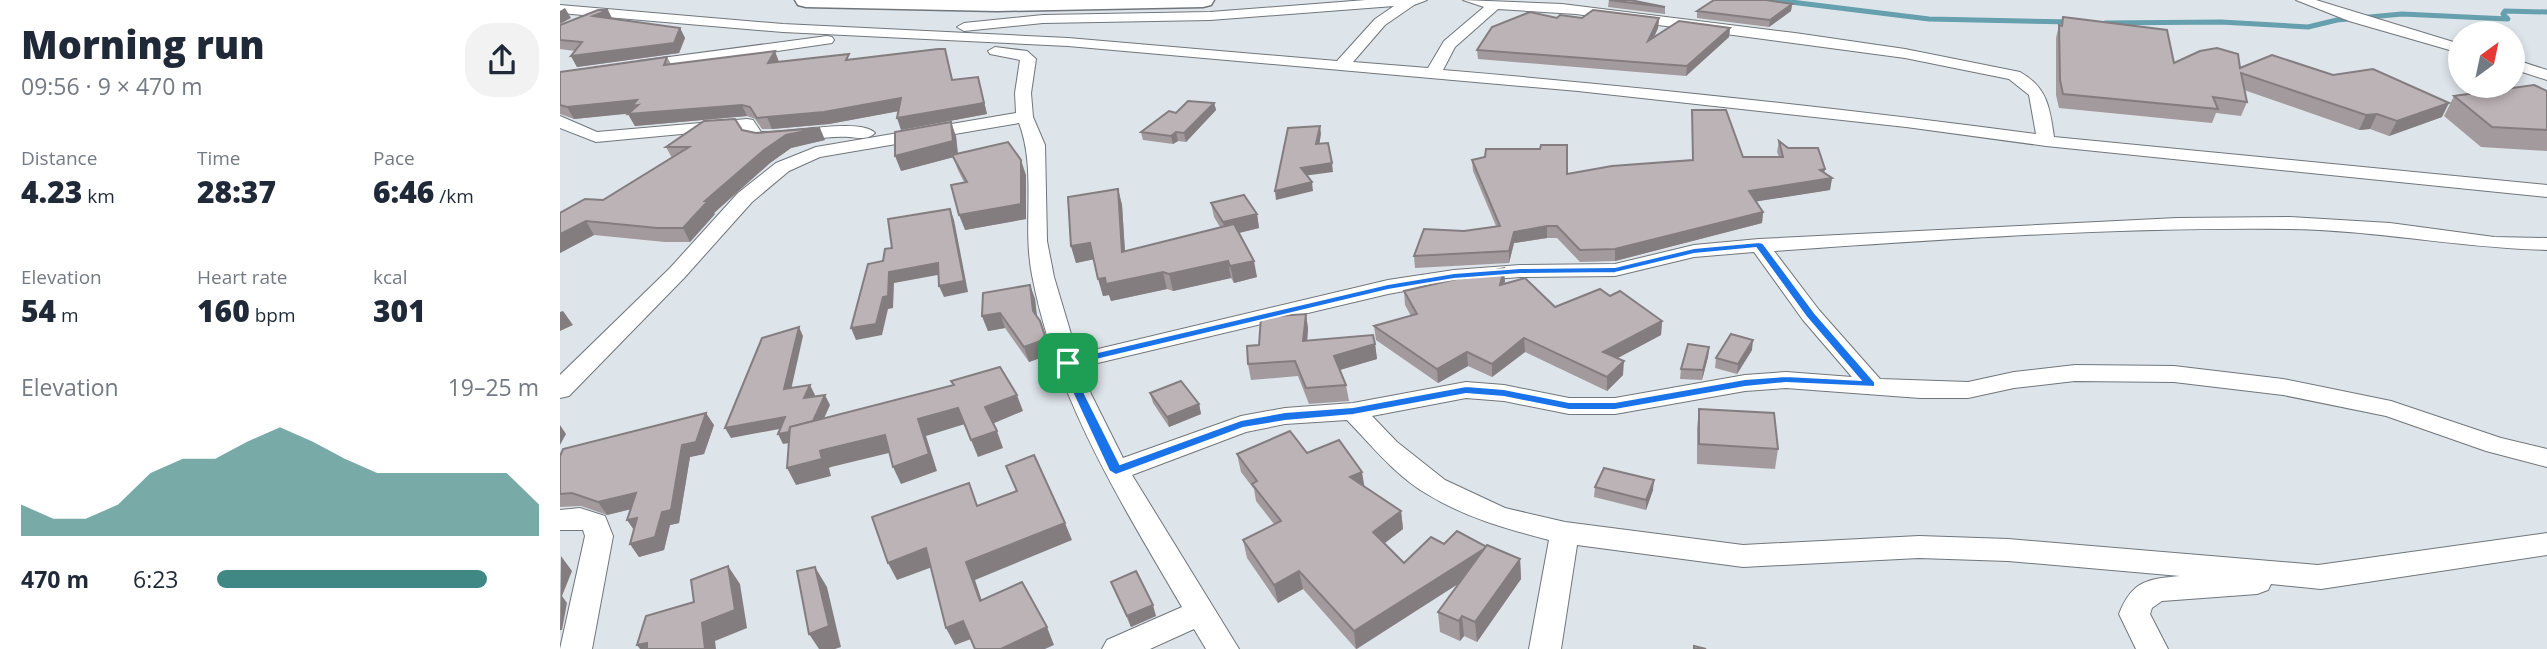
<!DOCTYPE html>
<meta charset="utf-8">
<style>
:root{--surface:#fff;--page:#f2f2f3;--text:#1f2937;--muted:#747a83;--accent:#408884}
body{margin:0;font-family:"Open Sans",sans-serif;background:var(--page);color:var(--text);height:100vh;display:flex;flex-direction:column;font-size:26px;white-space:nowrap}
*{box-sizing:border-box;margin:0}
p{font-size:23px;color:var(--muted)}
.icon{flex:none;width:38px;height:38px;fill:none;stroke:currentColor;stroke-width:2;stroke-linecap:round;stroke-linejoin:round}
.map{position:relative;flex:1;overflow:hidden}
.details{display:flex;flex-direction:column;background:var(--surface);width:560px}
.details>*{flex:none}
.needle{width:46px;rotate:33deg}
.buttons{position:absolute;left:1888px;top:21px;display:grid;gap:14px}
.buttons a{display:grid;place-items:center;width:77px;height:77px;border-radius:50%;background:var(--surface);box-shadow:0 4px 10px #0003;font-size:35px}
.pin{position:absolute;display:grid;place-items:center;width:60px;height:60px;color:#fff;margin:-30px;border-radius:14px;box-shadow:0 4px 10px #0006}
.round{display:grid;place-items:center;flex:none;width:74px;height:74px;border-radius:28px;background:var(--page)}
.summary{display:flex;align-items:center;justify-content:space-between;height:119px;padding:0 21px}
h1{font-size:38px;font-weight:800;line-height:52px}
.metrics{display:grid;grid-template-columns:repeat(3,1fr);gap:10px;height:119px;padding:7px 21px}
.metrics div{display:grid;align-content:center}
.metrics b{font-size:30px;font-weight:800}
.metrics small{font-size:19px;font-weight:400}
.metrics p{font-size:19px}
.chart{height:196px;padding:14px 21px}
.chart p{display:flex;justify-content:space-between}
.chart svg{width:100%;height:126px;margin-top:7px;fill:var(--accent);opacity:.7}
ul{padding:0 21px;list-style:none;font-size:23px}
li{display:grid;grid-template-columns:112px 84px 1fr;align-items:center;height:52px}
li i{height:18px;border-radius:9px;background:var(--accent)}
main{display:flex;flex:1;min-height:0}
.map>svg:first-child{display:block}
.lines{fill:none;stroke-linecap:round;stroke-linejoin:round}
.stream{stroke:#669fad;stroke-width:5}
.minor-casing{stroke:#70767b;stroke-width:2}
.trunk-casing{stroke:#70767b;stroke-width:3}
.minor{fill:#fff;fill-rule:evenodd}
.trunk{fill:#fff;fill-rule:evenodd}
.wall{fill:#a29a9d}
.shaded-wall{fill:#847d7f}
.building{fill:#bcb3b6;stroke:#847d7f;stroke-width:2}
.route{fill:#1a73e8;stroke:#fff;stroke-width:2;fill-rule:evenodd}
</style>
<main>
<section class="details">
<div class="summary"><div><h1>Morning run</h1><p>09:56 · 9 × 470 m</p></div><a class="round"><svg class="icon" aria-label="share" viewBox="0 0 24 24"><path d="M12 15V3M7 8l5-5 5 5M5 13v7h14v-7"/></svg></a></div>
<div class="metrics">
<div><p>Distance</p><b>4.23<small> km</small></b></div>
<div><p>Time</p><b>28:37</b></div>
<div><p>Pace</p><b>6:46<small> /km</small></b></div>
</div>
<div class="metrics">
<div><p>Elevation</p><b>54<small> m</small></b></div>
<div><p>Heart rate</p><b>160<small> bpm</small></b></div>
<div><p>kcal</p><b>301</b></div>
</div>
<div class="chart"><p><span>Elevation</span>19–25 m</p>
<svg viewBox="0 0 160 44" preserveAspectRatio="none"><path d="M0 44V33L10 38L20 38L30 33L40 22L50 17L60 17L70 11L80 6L90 11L100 17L110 22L120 22L130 22L140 22L150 22L160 33V44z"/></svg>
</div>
<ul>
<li><b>470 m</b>6:23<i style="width:84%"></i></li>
</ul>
</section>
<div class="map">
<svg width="1987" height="649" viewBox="0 0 1987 649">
<rect width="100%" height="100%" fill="#dde4ea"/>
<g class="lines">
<!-- stream -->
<g class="stream">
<path d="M1215 0 1369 19 1512 22"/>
<path d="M1545 23 1661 22 1748 27 1777 20 1842 14 1948 19 1943 14 1945 11 1987 12"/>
</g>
<defs>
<g id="minor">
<path d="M806 0H867L854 5 825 25 793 62 868 68 884 41 924 7 903 0 1002 4 1235 33 1345 49 1460 72C1487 87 1490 108 1494 137L1987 185V197L1486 146 1346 127 1018 91 508 46 223 32 0 13V5L223 24 508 38 777 61 815 19 834 6 650 20 483 23 404 31 397 27 404 23 483 15 650 12ZM938 9 1016 14 1345 58 1449 79 1469 95 1476 134C1279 108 1081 87 883 70L895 47Z"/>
<path d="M1736 0H1756L1900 44V53L1789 21Z"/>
<path d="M267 36 272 37 274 40 272 43 79 71 71 66 79 61Z"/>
<path d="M435 47 467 51 476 59 471 93 473 117 485 145 487 241 494 277 517 354 828 280 894 270 960 265 1055 264 1134 245 1199 239 1617 218 1730 217 1830 223 1934 237 1987 238V250C1900 248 1815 230 1728 229 1557 227 1384 239 1214 251L1259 310 1320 379 1408 382 1454 372 1515 365 1614 366 1723 379 1831 401 1941 438 1987 449V467L1926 451 1826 416 1723 395 1614 382 1515 381 1454 388 1408 398H1360L1226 388 1185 391 1055 414H1009L944 401 906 398 812 416 837 442 885 480 945 508 1005 522 1183 545 1359 536 1448 539 1758 565 1987 533V555L1761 589 1711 584 1708 590 1697 594 1602 601 1592 608 1590 614 1608 649H1576L1559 614C1572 581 1587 579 1620 576L1448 561 1359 558 1183 567 1017 545 1001 649H969L989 540C947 529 904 517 867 494 836 476 811 445 787 420L725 424 686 432 572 475 679 649H646L634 629 590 649H542L547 640 622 607C560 501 495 397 472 275 462 225 477 170 459 123L260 157 229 171 192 202 125 277 9 396 0 398V375L110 268 178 193 216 163 256 147 456 113 455 93 460 60 430 54 428 51ZM1194 252 1243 320 1292 377 1226 372 1185 375 1055 398H1009L944 385 906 382 793 403 725 408 681 416 563 458 531 394 521 367 828 294 894 282 960 277 1055 276 1134 257Z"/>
<path d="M1953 59 1987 70V80L1953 69Z"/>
<path d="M0 116 37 132 187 119 193 120 201 132C225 134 300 117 315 133 308 140 299 138 289 137 256 135 222 149 190 141L182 129H175L36 142 0 128Z"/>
<path d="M20 508 45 516 53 536 32 649H0L25 536 23 530H0V510Z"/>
</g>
<path id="trunk" d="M235 0H654L651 5 643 7 437 11 246 7 238 5Z"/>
</defs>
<!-- minor casing -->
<use href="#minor" class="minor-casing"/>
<!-- trunk casing -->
<use href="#trunk" class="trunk-casing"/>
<!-- minor -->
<use href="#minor" class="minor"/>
<!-- trunk -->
<use href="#trunk" class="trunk"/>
</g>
<!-- wall -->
<g class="wall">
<path d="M1049 0 1105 7V14L1048 7Z"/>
<path d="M1232 4 1231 11 1209 27 1137 18V11Z"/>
<path d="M1503 17 1614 63 1680 68 1882 117 1829 136 1810 129 1799 130 1684 90 1687 102 1681 116 1656 113 1652 123 1499 108 1496 95V38L1499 25H1501Z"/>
<path d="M997 18H1099L1098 28 1094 37 1170 28 1169 37 1126 76 918 59 917 50Z"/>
<path d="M52 19 120 28 125 38 119 53 17 67 11 56 15 51 0 49V25Z"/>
<path d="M385 49 393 80 418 77 427 114 341 130 338 111 269 124 212 129H202L195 119 187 116 75 126 68 114 69 113 14 119 0 114V72L107 57 111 64 291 59Z"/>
<path d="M1987 91V151L1921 147 1884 116 1894 96Z"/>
<path d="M654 103 656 110 626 142 618 141 613 144 583 140 581 132 616 113Z"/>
<path d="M1132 110 1183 157H1219L1217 152 1219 141 1272 178 1270 190 1196 201 1203 212 1202 223 1055 261 1020 262 997 238H987L954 243 949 263 855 268 854 256 904 231 936 226 913 171 912 160 1007 174 1132 160Z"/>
<path d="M182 130 196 133 265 140 231 148 210 163 154 213 155 214 130 242H105L34 235 0 253V213L43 200 112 158 106 147Z"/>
<path d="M396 136 398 154 466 175V219L405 230 404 182 398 170 393 157 341 171Z"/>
<path d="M558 189 562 205 565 251 660 227 654 217 651 203 697 214 699 228 679 233 697 277 674 283 671 278 613 291 607 289 551 301 549 295 543 296 534 259 516 263 511 246Z"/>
<path d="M945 281 944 284 995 307 1050 296 1102 321 1101 335 1057 358 1063 375 1047 391 965 352 932 377 908 366 878 383 816 340 814 326 851 316 845 305 844 291Z"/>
<path d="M470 285 475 299 477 317 491 354 469 362 445 328 428 331 422 316Z"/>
<path d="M746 314 748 329 747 340 815 344 817 359 780 370 786 385 789 401 749 404 738 376 691 380 688 364 699 345Z"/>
<path d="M1149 347 1148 357 1142 380 1120 379 1121 369Z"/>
<path d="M1192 350 1177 374 1155 368 1156 358Z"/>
<path d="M590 393 639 404 641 414 609 427 593 403Z"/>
<path d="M1139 409 1218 449 1215 469 1137 464V428Z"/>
<path d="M154 425 144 454 130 457 119 523 110 525 104 550 79 557 70 544 74 530 71 509 47 515 21 506 0 507V456Z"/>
<path d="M747 453 804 486 841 511 843 529 824 543 844 563 884 544 926 546 960 559 961 579 917 642 904 636 900 641 880 632 878 612 899 583 797 649H796L743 589 718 603 687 558 683 540 714 524 696 501 694 489 681 472 677 454Z"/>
<path d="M1035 487 1093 490 1086 510 1034 497Z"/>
<path d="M551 582 596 616 571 627Z"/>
</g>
<!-- shaded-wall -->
<g class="shaded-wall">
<path d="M1232 4 1231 11 1209 27 1210 20Z"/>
<path d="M5 8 11 18 0 24V11Z"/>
<path d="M48 10 53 20 33 16Z"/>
<path d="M1099 18 1098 28 1088 51V41Z"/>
<path d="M120 28 125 38 119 53 17 67 11 56Z"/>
<path d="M1170 28 1169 37 1126 76 1127 66Z"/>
<path d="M215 51 219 62 208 63Z"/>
<path d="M418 77 427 114 341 130 337 118Z"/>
<path d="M341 98 345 110 269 124 212 129 207 117Z"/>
<path d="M77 100 182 105 187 116 75 126 68 114 75 113 14 119 7 107Z"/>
<path d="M654 103 656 110 626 142 624 133Z"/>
<path d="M1889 103 1882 117 1829 136 1837 121Z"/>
<path d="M1817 114 1810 129 1799 130 1806 115Z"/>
<path d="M391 122 396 136 398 156 341 171 335 156Z"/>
<path d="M760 126 761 134 758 153 756 144Z"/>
<path d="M260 128 265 140 231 148 210 163 154 213 155 214 130 242 123 228 145 201 204 150 226 135Z"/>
<path d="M616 132 618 141 613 144 611 136Z"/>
<path d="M461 160 466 175V219L405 230 399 215Z"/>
<path d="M772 163 773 172 743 176 741 168Z"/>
<path d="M1265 169 1263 180 1272 178 1270 190 1187 203 1189 191Z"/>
<path d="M752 182 753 191 716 200 715 191Z"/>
<path d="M558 189 562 205 566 269 562 252Z"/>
<path d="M390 209 394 220 408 292 384 297 379 286Z"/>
<path d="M1203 212 1202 223 1055 261V249Z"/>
<path d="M697 214 699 228 666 236 663 222Z"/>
<path d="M26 221 34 235 0 253V234Z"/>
<path d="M987 226V238L954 243 949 263V251L954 232Z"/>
<path d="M530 243 535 259 516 263 511 246Z"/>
<path d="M668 261 671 278 613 291 609 274Z"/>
<path d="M694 261 697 277 674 283 670 266Z"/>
<path d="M378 263 383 274 334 283 333 308 328 309 322 335 296 340 291 328 323 297 329 272Z"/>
<path d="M944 268 945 281 940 299V285Z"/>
<path d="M603 272 607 289 551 301 549 295 543 296 538 279Z"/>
<path d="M470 285 475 299 478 326 473 311Z"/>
<path d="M3 311 13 325 0 331V312Z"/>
<path d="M440 313 445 328 428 331 422 316Z"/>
<path d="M746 314 748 329 746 356 743 341Z"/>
<path d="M480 321 491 354 469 362 464 347Z"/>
<path d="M1102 321 1101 335 1043 366V352Z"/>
<path d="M239 327 243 336 229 399 224 389Z"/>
<path d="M964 338 965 352 932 377V364Z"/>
<path d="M1193 340 1192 350 1177 374 1178 364Z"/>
<path d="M815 344 817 359 776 371 774 356Z"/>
<path d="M1149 347 1148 357 1142 380 1143 370Z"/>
<path d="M907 352 908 366 878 383 877 369Z"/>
<path d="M1064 361 1063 375 1047 391V377Z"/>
<path d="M250 385 255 395 249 408 244 398Z"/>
<path d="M265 395 270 405 255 439 223 444 218 434Z"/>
<path d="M457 395 463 411 432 424 425 407Z"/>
<path d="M639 404 641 414 609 427 607 417Z"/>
<path d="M398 408 405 424 366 436 377 471 341 484 333 467 358 419Z"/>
<path d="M146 413 154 425 144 454 130 457 119 523 110 525 104 550 79 557 70 544 102 512 122 445Z"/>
<path d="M225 417 230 427 171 438 165 428Z"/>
<path d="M0 425 6 434 0 445Z"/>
<path d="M437 431 443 448 418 457 411 440Z"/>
<path d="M325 435 333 452 271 467 269 468 271 476 236 485 227 468 260 451Z"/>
<path d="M802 472 805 490 790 477Z"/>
<path d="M1094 480 1093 490 1086 510V500Z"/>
<path d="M76 493 84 506 47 515 38 502Z"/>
<path d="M841 511 843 529 816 550 813 532Z"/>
<path d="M77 518 76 533 67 520Z"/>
<path d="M505 523 512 540 415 580 428 619 420 601 406 562Z"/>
<path d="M927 547 928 565 796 649 794 631Z"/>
<path d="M366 548 375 566 337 580 328 563Z"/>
<path d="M1 556 12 571 2 596 7 603 2 630H0Z"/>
<path d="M960 559 961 579 917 642 915 622Z"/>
<path d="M168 566 180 584 187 628 155 641 156 649H145L142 623Z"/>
<path d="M255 567 267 587 281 647 275 649H259L249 634Z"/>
<path d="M739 571 743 589 718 603 714 585Z"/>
<path d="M593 605 596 616 571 627 567 616Z"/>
<path d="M902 616 904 636 900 641 899 621Z"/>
<path d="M403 621 411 639 395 645 386 628Z"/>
<path d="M487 627 494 645 485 649H441Z"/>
<path d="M87 643 91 649H80L77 645Z"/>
</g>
<!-- building -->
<g class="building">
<path d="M1049 0H1070L1105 7Z"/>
<path d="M1154 0H1206L1232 4 1210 20 1137 11Z"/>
<path d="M38 10H48L33 16 120 28 114 43 11 56 22 42 0 40V25Z"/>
<path d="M1033 10 1099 18 1088 41 1119 21 1170 28 1127 66 917 50 932 27 970 12 997 18 1000 15 1022 18Z"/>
<path d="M1503 17 1607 30 1614 63 1640 51 1657 48 1678 54 1680 68 1712 55 1773 75 1813 69 1889 103 1837 121 1817 114 1806 115 1681 73 1687 102 1653 97 1658 109 1503 94 1500 80 1499 25 1502 26Z"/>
<path d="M378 49H385L392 80 418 77 424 103 337 118 341 98 264 112 207 117 197 118 190 107 182 105 68 114 78 105 72 106 77 100 7 107 0 105V72L107 57 104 65 215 51 208 63 289 54 286 60Z"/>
<path d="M1974 85 1987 91V130L1932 127 1894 96Z"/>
<path d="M628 101 654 103 624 133 616 132 611 136 581 132 609 111 616 113Z"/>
<path d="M1132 110H1166L1183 157H1223L1219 141 1228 148H1258L1265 169 1260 170 1272 178 1189 191 1203 212 1055 249 1020 250 997 226H987L954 232 949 251 854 256 864 229 904 231 940 226 912 160 925 157 926 149H980L981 145H1007V174L1052 166 1133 160Z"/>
<path d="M175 119 182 130 196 133 260 128 226 135 204 150 145 201H148L123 228H97L26 221 0 234V213L25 199 43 200 129 147H106L144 121Z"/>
<path d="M391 122 393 141 335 156V132Z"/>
<path d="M760 126 756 144 768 143 772 163 741 168 752 182 715 191 728 128Z"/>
<path d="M448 142 461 160V204L399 215 391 185 407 182 392 155Z"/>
<path d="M558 189 562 252 674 224 694 261 670 266 668 261 609 274 603 272 546 284 545 278 538 279 530 243 511 246 508 197Z"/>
<path d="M684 195 697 214 663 222 651 203Z"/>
<path d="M390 209 404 281 379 286 378 263 329 272 328 296 323 297 316 324 291 328 308 264 323 261 325 249 332 248 328 219Z"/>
<path d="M944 268 940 285 965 278 995 307 1040 289 1050 296 1060 291 1102 321 1043 352 1064 361 1047 377 964 338 932 364 907 352 877 369 814 326 857 314 844 291Z"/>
<path d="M470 285 473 311 480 321 486 339 464 347 440 313 422 316 423 293Z"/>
<path d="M746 314 743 341 813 335 815 344 774 356 786 385 746 388 735 361 688 364 687 346 699 345 701 317Z"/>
<path d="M239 327 224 389 250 385 244 398 265 395 253 421 230 427 229 432 218 434 225 417 165 428 202 338Z"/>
<path d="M1171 334 1193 340 1178 364 1156 358Z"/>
<path d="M1128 344 1149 347 1143 370 1121 369Z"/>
<path d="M440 367 457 395 425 407 437 431 411 440 398 408 358 419 369 454 333 467 325 435 263 450 260 451 262 459 227 468 230 427 394 385 391 381Z"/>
<path d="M621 381 639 404 607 417 590 393Z"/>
<path d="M1139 409 1214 413 1218 449 1139 444Z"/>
<path d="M146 413 136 442 122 445 111 510 102 512 95 537 70 544 77 518 67 520 76 493 38 502 12 493 0 494V456L3 449Z"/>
<path d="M730 431 747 453 779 440 802 472 790 477 841 511 813 532 844 563 871 537 884 544 897 531 927 547 794 631 739 571 714 585 683 540 721 521 692 484 697 481 677 454Z"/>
<path d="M474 455 505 523 406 562 420 601 462 582 487 627 441 649H415L403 621 386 628 366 548 328 563 312 517 409 483 417 506 457 491 446 466Z"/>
<path d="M1044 468 1094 480 1086 500 1035 487Z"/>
<path d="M927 545 960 559 915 622 902 616 899 621 878 612Z"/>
<path d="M168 566 175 610 142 623 145 649H87V643L77 645 86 616 134 602 131 580Z"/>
<path d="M255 567 269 626 249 634 237 571Z"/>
<path d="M576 571 593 605 567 616 551 582Z"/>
<path d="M1134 646 1146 649H1134Z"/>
</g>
<!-- route -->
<path class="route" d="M1199 242 1203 243 1255 313 1315 382V387L1226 383 1185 387 1055 410H1009L944 397 906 394 793 415 725 421 683 428 556 475 549 471 513 394 502 363 508 359 828 284 894 273 960 268 1055 267 1134 248ZM1196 248 1247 318 1300 380 1226 376 1185 379 1055 402H1009L944 389 906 386 793 407 725 412 681 420 560 464 525 394 515 365 828 290 894 279 960 274 1055 273 1134 254Z"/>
</svg>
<div class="buttons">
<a><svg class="needle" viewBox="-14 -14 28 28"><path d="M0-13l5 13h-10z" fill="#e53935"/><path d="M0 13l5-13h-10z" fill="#747a83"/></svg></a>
</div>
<div class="pin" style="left:508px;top:363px;background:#1e9e55"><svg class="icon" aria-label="arrive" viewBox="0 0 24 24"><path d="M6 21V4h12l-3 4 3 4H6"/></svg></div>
</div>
</main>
